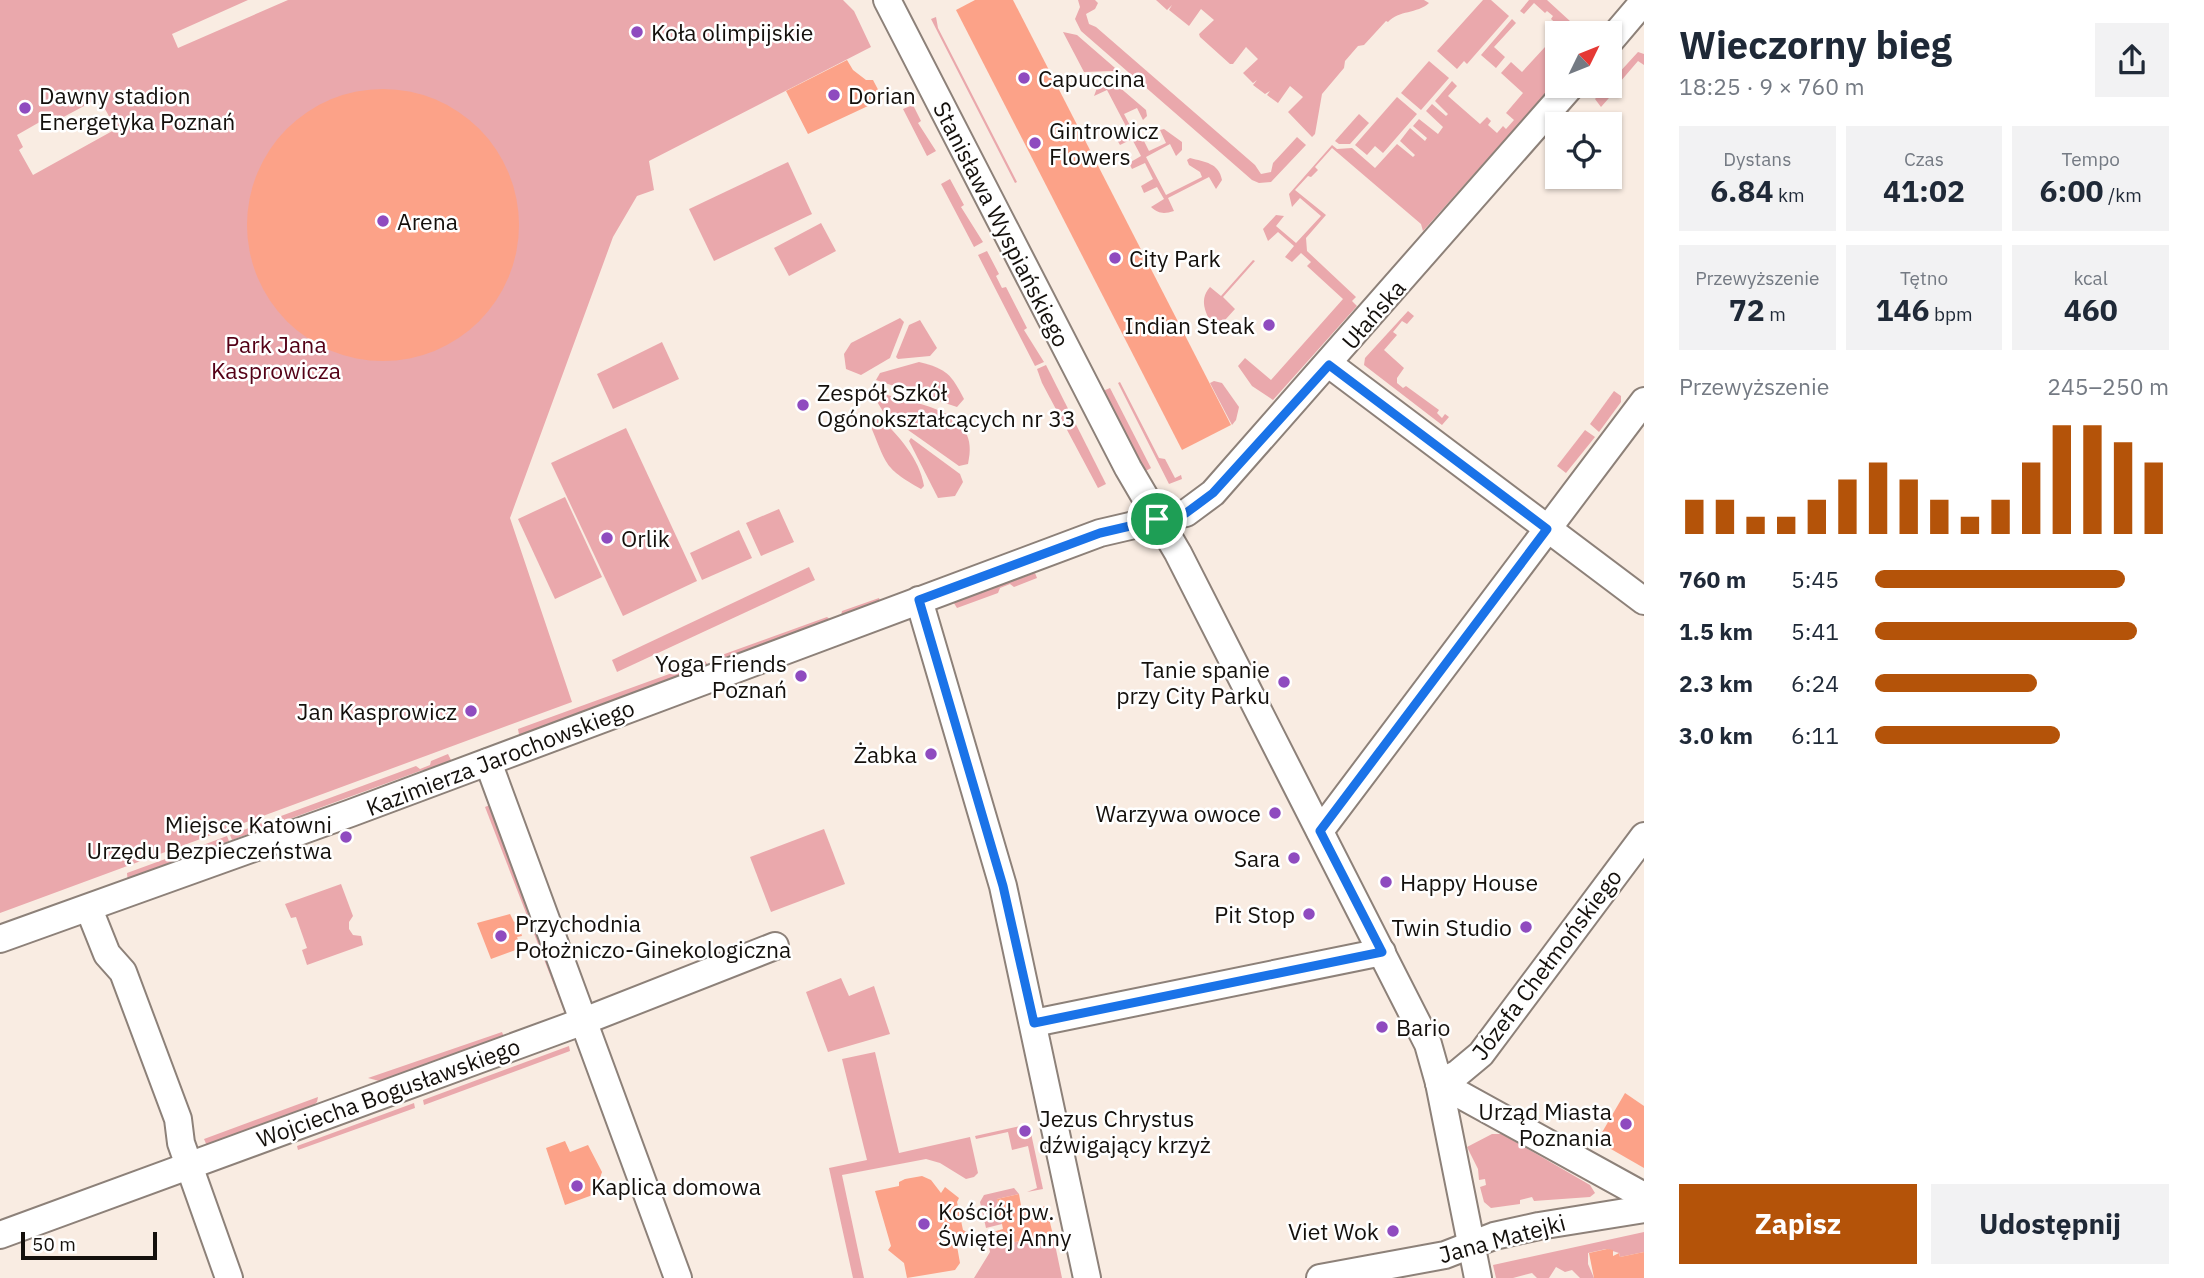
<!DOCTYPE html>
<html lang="pl">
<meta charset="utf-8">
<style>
:root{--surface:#fff;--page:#f2f2f3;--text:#1f2937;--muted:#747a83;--accent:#b45309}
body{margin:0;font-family:"IBM Plex Sans",sans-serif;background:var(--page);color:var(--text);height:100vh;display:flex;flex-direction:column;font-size:26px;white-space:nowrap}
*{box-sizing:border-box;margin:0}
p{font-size:23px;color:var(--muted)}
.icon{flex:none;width:38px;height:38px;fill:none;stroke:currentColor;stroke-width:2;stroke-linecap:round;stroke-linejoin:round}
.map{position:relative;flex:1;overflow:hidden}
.sheet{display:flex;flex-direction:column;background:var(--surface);width:560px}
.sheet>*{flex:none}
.needle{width:46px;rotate:47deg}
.tools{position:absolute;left:1545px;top:21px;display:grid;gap:14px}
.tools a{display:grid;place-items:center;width:77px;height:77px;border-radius:0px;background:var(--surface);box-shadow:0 2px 5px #0004;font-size:35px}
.scale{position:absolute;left:21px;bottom:18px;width:136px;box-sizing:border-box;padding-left:7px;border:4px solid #14100c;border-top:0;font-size:19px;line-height:24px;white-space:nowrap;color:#14100c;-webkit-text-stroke:5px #fff;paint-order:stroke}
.pin{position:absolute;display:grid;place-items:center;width:60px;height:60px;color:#fff;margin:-30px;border:4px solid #fff;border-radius:50%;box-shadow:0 2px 7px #0007}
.round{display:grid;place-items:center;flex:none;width:74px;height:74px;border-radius:0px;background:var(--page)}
.head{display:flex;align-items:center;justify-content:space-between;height:119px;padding:0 35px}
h1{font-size:38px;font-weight:700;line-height:52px}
.metrics{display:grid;grid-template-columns:repeat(3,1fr);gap:10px;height:119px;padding:7px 35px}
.metrics div{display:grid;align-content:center;border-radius:0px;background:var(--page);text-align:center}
.metrics b{font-size:30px;font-weight:700}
.metrics small{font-size:19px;font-weight:400}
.metrics p{font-size:19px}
.chart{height:196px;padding:14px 35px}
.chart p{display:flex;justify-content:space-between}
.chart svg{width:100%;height:126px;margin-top:7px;stroke:var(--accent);stroke-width:6}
.cta{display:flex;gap:14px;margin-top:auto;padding:14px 35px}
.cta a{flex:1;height:80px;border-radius:0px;background:var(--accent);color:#fff;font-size:28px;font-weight:700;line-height:80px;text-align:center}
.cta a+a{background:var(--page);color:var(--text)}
ul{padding:0 35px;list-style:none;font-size:23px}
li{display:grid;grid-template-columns:112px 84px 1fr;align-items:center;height:52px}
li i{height:18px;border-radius:9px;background:var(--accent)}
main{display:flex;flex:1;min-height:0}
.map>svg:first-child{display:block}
.green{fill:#eaa8ac;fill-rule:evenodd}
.building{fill:#fca288}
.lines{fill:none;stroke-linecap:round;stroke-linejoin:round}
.minor-casing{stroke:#8d8179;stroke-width:30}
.minor{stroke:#fff;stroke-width:26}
.route-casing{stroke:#fff;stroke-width:14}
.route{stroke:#1a73e8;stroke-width:9}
.poi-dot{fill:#8f4bbf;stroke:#fff;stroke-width:2.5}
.labels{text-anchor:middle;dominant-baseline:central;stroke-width:5;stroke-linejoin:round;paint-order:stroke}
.poi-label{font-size:23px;fill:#14100c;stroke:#fff;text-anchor:start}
.street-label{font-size:23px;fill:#14100c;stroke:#fff}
.park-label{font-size:23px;fill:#540016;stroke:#fff}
</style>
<main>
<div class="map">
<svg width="1644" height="1278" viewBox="0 0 1644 1278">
<rect width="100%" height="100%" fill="#f9ece2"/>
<!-- green -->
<g class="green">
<path d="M0 0H248L172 34 178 48 288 0H843L854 11 871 47 649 161 654 190 637 196 613 237 510 518 572 702 0 913ZM99 98 116 129 33 175 19 150 23 147 17 135 52 115 56 121Z"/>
<path d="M1078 0H1095L1098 3 1095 9 1086 14 1089 24 1096 27 1255 165 1261 174 1271 172 1273 163 1297 137 1306 145 1271 182 1259 183 1252 180 1081 31 1075 19 1080 7Z"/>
<path d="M1156 0H1424L1429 3C1417 14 1399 10 1388 22L1386 21 1364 45 1358 46 1345 61 1344 68 1322 94 1315 134 1312 137 1288 112 1303 97 1290 86 1278 103 1267 95 1270 91 1265 94 1253 85 1257 80 1253 83 1243 73 1258 59 1246 47 1233 64H1230L1200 37 1199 34 1214 20 1201 9 1189 26 1169 10 1172 5 1167 10Z"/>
<path d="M1483 0H1491L1509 16 1467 64 1464 61 1457 69 1437 51Z"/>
<path d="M1529 0H1547L1583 33 1607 21 1608 24 1600 33H1558L1562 29 1551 19 1553 16 1547 11 1545 13 1534 3 1524 14 1520 11Z"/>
<path d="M936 17 938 28 1017 182 1015 183 931 19Z"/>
<path d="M1512 19 1516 23 1494 47 1505 57 1496 68 1481 55Z"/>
<path d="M1063 32 1077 35 1122 74 1113 71 1084 72Z"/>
<path d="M1557 34V81L1423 231 1421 224 1332 148 1315 167 1318 170 1311 177 1308 176 1295 190 1326 215 1306 238 1307 251 1356 297 1352 301 1357 306 1273 400 1252 386 1238 366 1245 358 1271 380 1343 299 1307 266 1311 262 1301 253 1292 262 1285 257 1294 246 1278 232 1268 241 1263 229 1276 215 1284 216 1276 226 1296 243 1321 216 1300 198 1292 207 1289 194 1332 145 1337 149 1352 148 1375 168 1397 144 1413 157 1415 155 1400 141 1410 128 1425 141 1427 138 1413 126 1419 119 1438 134 1443 127 1426 111 1432 104 1446 116 1448 114 1435 101 1452 81 1457 86 1448 96 1480 124 1487 117 1491 121 1488 125 1497 133 1503 126 1506 129 1514 120 1506 113 1523 93 1501 73 1511 62 1522 72Z"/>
<path d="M1638 52 1644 54V65L1638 61 1620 82 1618 80 1613 85 1616 90 1601 107 1595 99Z"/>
<path d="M1429 61 1449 78 1421 110 1401 93Z"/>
<path d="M1105 83 1118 86 1146 110 1147 116 1143 120 1137 108 1124 114 1138 141 1143 139 1149 151 1166 143 1160 130 1164 129 1182 142V150L1176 156 1170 144 1146 157 1166 195 1202 177 1200 172 1189 165 1187 160 1190 158C1205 162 1219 163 1222 180L1216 189 1209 177 1168 198 1174 211C1164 214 1159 214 1151 207L1164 199 1157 187 1144 193 1141 186 1153 179 1145 163 1132 169 1129 163 1141 156 1132 139 1120 145 1116 138 1129 132 1107 90 1094 96 1097 88Z"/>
<path d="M1397 97 1417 114 1383 153 1375 146 1367 155 1355 145Z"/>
<path d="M913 105 921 121 918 123 936 151 927 156 903 109Z"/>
<path d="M1359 114 1369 123 1350 144H1339L1335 141Z"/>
<path d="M788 162 812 214 714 261 689 209Z"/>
<path d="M950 179 964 205 961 207 983 242 974 247 941 184Z"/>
<path d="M821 223 836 251 789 276 774 248Z"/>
<path d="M987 251 999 274 996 276 1002 288 1006 287 1027 328 1024 330 1044 362 1035 366 978 255Z"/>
<path d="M1253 260 1255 261 1223 297 1235 309 1215 331C1208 316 1197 302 1210 287L1221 296Z"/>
<path d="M1408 311 1414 316 1407 324 1402 321 1393 332 1397 335 1384 350 1404 368 1397 378V383L1403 388 1406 386 1439 410 1437 413 1442 418 1445 414 1449 417 1442 425 1364 365 1365 358Z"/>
<path d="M900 318 904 322 890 358 861 375 846 369 844 354 851 343Z"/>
<path d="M920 320 937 348 930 356 898 359 896 357 909 325Z"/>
<path d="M662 342 679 379 613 409 597 374Z"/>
<path d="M919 362C947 369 951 374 964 399L957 407 876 380 880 373Z"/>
<path d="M1046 365 1106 484 1098 488 1042 383 1037 369Z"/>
<path d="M1214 381 1222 383 1239 407 1236 420 1232 425 1210 383Z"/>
<path d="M1120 382 1159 458 1165 459 1175 478 1181 475 1182 479 1169 484 1118 383Z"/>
<path d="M1110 388 1151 468 1144 472 1103 391Z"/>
<path d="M1614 391 1621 396V402L1599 432 1590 424Z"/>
<path d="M881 393C919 405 982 410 968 464L959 466 884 413 876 400Z"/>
<path d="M879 417C898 435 920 459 924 486L921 489C884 468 887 465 871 427Z"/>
<path d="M626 428 697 581 623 616 551 463Z"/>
<path d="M1585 430 1595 437 1566 473 1557 466Z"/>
<path d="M911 438 960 474 963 482 955 496 938 498 909 441Z"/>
<path d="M565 497 602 577 555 599 518 519Z"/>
<path d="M779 509 794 542 761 556 746 523Z"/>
<path d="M739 530 752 558 702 580 690 553Z"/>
<path d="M809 567 815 580 617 672 612 660Z"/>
<path d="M1035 573 1037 578 1014 587 1010 584 1000 588 998 593 957 608 950 597 968 590 975 594Z"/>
<path d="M879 598 881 604 623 697 520 740 518 729 705 661 708 665 718 661 719 656 827 617 831 620 841 616 842 611Z"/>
<path d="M448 754 453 764 420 771 232 840 230 835 267 821 270 824 280 821 281 816 416 766 420 769 430 765 431 761Z"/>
<path d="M492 804 566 1007 564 1011 485 807Z"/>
<path d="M824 829 845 884 771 912 750 857Z"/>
<path d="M227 836 229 841 158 867 154 874 128 884 127 873 179 854 183 856 193 853 195 848Z"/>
<path d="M341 884 353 916 349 922V929L353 935 361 936 363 945 307 965 302 950 307 948 296 917 291 918 285 904Z"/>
<path d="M841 978 849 996 874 986 890 1034 828 1052 806 992Z"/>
<path d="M502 1032 504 1037 383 1082 368 1078Z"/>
<path d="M569 1046 570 1051 424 1105 423 1100Z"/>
<path d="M875 1052 899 1153 970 1137 978 1173 974 1177 966 1179 940 1163 926 1159 842 1175 864 1278H853L829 1168 867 1160 842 1059Z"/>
<path d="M318 1097 317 1102 309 1109 207 1146 204 1139Z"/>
<path d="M414 1103 415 1108 298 1150 297 1146 308 1142Z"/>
<path d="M1029 1124 1043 1189 1027 1192 1037 1188 1028 1146 1012 1150 1008 1132 976 1139 975 1136Z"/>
<path d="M1492 1134H1502L1590 1185 1595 1193 1590 1197 1534 1201 1532 1197 1520 1200V1204L1491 1208 1484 1202 1480 1187 1486 1185 1485 1179 1479 1180 1478 1169 1467 1147Z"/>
<path d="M1014 1188 1019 1194 997 1199 1002 1224 986 1228 980 1202 984 1195Z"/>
<path d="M996 1231 999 1245 1053 1235 1062 1278H974L990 1252 986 1233Z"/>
<path d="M1644 1232V1252L1620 1257 1619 1253 1606 1249 1588 1253V1264L1594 1278H1580L1572 1270 1565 1272 1556 1267 1549 1278H1537L1532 1273 1513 1278H1496L1493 1265Z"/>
</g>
<!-- building -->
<g class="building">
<path d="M975 0H1013L1231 425 1182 450 956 10Z"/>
<path d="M847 60 853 70 866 80H873L883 99 808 134 786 91Z"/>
<circle cx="383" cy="225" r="136"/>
<path d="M510 914 514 922 517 921 522 936 517 937 521 948 491 959 477 923Z"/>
<path d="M1625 1093 1644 1106V1168L1597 1141Z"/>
<path d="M565 1141 570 1152 588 1145 602 1172 598 1184 601 1192 565 1205 546 1148Z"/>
<path d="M922 1176 931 1180 941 1193 945 1187 959 1198 957 1202 963 1230 967 1232 957 1246 960 1263 955 1270 907 1278 904 1263 888 1250 891 1246 875 1191 899 1186V1182L905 1179Z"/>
<path d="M1019 1194 1022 1211 1046 1206 1053 1235 999 1245 996 1231 1003 1229 997 1199Z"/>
<path d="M1607 1249 1613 1250V1256L1619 1253 1620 1257 1644 1252V1278H1594L1589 1253Z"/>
</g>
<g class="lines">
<defs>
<g id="minor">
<path d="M887 0 1128 468 1178 553 1428 1044 1439 1083 1478 1278"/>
<path d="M1610 41 1644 1"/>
<path d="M1329 364 1644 601"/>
<path d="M919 600 1003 886 1087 1278"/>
<path d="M488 762 678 1278"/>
<path d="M1320 831 1644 401"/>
<path d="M89 909 107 954 123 972 178 1119 181 1143 229 1278"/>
<path d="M0 939 351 813 1100 533 1186 513 1213 493 1571 86"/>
<path d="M1034 1023 1382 952"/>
<path d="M1439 1083 1457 1074 1481 1054 1644 836"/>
<path d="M1439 1083 1644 1196"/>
<path d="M0 1235 584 1021 775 946"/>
<path d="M1320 1278 1445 1255 1494 1236 1539 1226 1644 1209"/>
</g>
</defs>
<!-- minor casing -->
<use href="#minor" class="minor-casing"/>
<!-- minor -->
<use href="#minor" class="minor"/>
</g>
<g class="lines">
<defs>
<path id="route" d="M1329 365 1547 529 1320 831 1382 952 1034 1023 1003 886 919 600 1100 533 1186 513 1213 493Z"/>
</defs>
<!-- route casing -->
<use href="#route" class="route-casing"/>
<!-- route -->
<use href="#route" class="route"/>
</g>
<!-- markers -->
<g class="poi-dot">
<circle cx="637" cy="32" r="7"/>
<circle cx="1024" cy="78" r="7"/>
<circle cx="834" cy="95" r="7"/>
<circle cx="25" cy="108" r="7"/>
<circle cx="1035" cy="143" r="7"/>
<circle cx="383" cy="221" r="7"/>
<circle cx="1115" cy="258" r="7"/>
<circle cx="1269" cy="325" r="7"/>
<circle cx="803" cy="405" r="7"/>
<circle cx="607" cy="538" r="7"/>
<circle cx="801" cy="676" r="7"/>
<circle cx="1284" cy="682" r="7"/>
<circle cx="471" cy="711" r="7"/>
<circle cx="931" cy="754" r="7"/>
<circle cx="1275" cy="813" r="7"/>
<circle cx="346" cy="837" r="7"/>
<circle cx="1294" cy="858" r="7"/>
<circle cx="1386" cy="882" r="7"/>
<circle cx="1309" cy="914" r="7"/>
<circle cx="1526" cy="927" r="7"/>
<circle cx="501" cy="936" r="7"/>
<circle cx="1382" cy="1027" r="7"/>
<circle cx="1626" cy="1124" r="7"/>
<circle cx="1025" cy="1131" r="7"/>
<circle cx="577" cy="1186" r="7"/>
<circle cx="924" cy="1224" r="7"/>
<circle cx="1393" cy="1231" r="7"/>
</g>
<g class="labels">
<!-- poi labels -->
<g class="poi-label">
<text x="651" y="32">Koła olimpijskie</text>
<text x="1038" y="78">Capuccina</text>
<text x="39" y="95">Dawny stadion<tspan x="39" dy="26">Energetyka Poznań</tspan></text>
<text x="848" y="95">Dorian</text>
<text x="1049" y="130">Gintrowicz<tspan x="1049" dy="26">Flowers</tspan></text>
<text x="397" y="221">Arena</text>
<text x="1129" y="258">City Park</text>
<text x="1255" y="325" text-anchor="end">Indian Steak</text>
<text x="817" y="392">Zespół Szkół<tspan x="817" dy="26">Ogónokształcących nr 33</tspan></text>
<text x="621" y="538">Orlik</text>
<text x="787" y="663" text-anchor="end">Yoga Friends<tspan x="787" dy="26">Poznań</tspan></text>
<text x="1270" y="669" text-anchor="end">Tanie spanie<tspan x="1270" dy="26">przy City Parku</tspan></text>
<text x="457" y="711" text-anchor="end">Jan Kasprowicz</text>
<text x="917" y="754" text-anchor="end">Żabka</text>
<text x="1261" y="813" text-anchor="end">Warzywa owoce</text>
<text x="332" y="824" text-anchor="end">Miejsce Katowni<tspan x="332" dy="26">Urzędu Bezpieczeństwa</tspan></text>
<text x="1280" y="858" text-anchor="end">Sara</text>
<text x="1400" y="882">Happy House</text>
<text x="1295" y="914" text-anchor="end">Pit Stop</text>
<text x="515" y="923">Przychodnia<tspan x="515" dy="26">Położniczo-Ginekologiczna</tspan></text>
<text x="1512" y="927" text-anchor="end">Twin Studio</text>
<text x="1396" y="1027">Bario</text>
<text x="1612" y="1111" text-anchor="end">Urząd Miasta<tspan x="1612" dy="26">Poznania</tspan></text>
<text x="1039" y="1118">Jezus Chrystus<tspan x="1039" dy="26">dźwigający krzyż</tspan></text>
<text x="591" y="1186">Kaplica domowa</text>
<text x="938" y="1211">Kościół pw.<tspan x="938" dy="26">Świętej Anny</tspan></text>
<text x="1379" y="1231" text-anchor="end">Viet Wok</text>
</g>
<!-- street labels -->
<g class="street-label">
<text transform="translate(1002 224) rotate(63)">Stanisława Wyspiańskiego</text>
<text transform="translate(1373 314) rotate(-49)">Ułańska</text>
<text transform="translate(500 757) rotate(-21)">Kazimierza Jarochowskiego</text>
<text transform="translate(1546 964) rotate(-53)">Józefa Chełmońskiego</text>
<text transform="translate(388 1092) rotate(-20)">Wojciecha Bogusławskiego</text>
<text transform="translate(1502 1238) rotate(-15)">Jana Matejki</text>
</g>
<!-- park labels -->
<g class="park-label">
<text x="276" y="344">Park Jana<tspan x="276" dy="26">Kasprowicza</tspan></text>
</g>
</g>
</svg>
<div class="tools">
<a><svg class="needle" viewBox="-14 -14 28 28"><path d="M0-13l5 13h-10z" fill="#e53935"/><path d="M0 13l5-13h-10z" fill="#747a83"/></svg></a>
<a><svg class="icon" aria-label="locate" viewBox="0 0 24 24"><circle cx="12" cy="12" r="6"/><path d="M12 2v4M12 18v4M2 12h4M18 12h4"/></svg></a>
</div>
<div class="scale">50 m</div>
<div class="pin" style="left:1157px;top:519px;background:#1e9e55"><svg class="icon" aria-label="arrive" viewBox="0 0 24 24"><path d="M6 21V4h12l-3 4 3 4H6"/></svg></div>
</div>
<section class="sheet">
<div class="head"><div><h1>Wieczorny bieg</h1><p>18:25 · 9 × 760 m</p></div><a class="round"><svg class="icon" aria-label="share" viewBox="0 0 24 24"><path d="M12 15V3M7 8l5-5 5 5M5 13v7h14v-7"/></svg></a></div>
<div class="metrics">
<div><p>Dystans</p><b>6.84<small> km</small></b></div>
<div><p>Czas</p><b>41:02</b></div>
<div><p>Tempo</p><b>6:00<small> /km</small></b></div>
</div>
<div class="metrics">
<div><p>Przewyższenie</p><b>72<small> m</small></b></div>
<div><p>Tętno</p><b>146<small> bpm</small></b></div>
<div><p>kcal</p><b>460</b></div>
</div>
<div class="chart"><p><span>Przewyższenie</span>245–250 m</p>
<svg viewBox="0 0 160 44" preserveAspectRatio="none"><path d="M5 44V32M15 44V32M25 44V38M35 44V38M45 44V32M55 44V25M65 44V19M75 44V25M85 44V32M95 44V38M105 44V32M115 44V19M125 44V6M135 44V6M145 44V12M155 44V19"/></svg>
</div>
<ul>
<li><b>760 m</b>5:45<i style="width:85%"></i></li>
<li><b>1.5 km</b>5:41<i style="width:89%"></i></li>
<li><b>2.3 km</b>6:24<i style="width:55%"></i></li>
<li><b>3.0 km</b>6:11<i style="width:63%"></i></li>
</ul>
<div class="cta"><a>Zapisz</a><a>Udostępnij</a></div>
</section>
</main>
